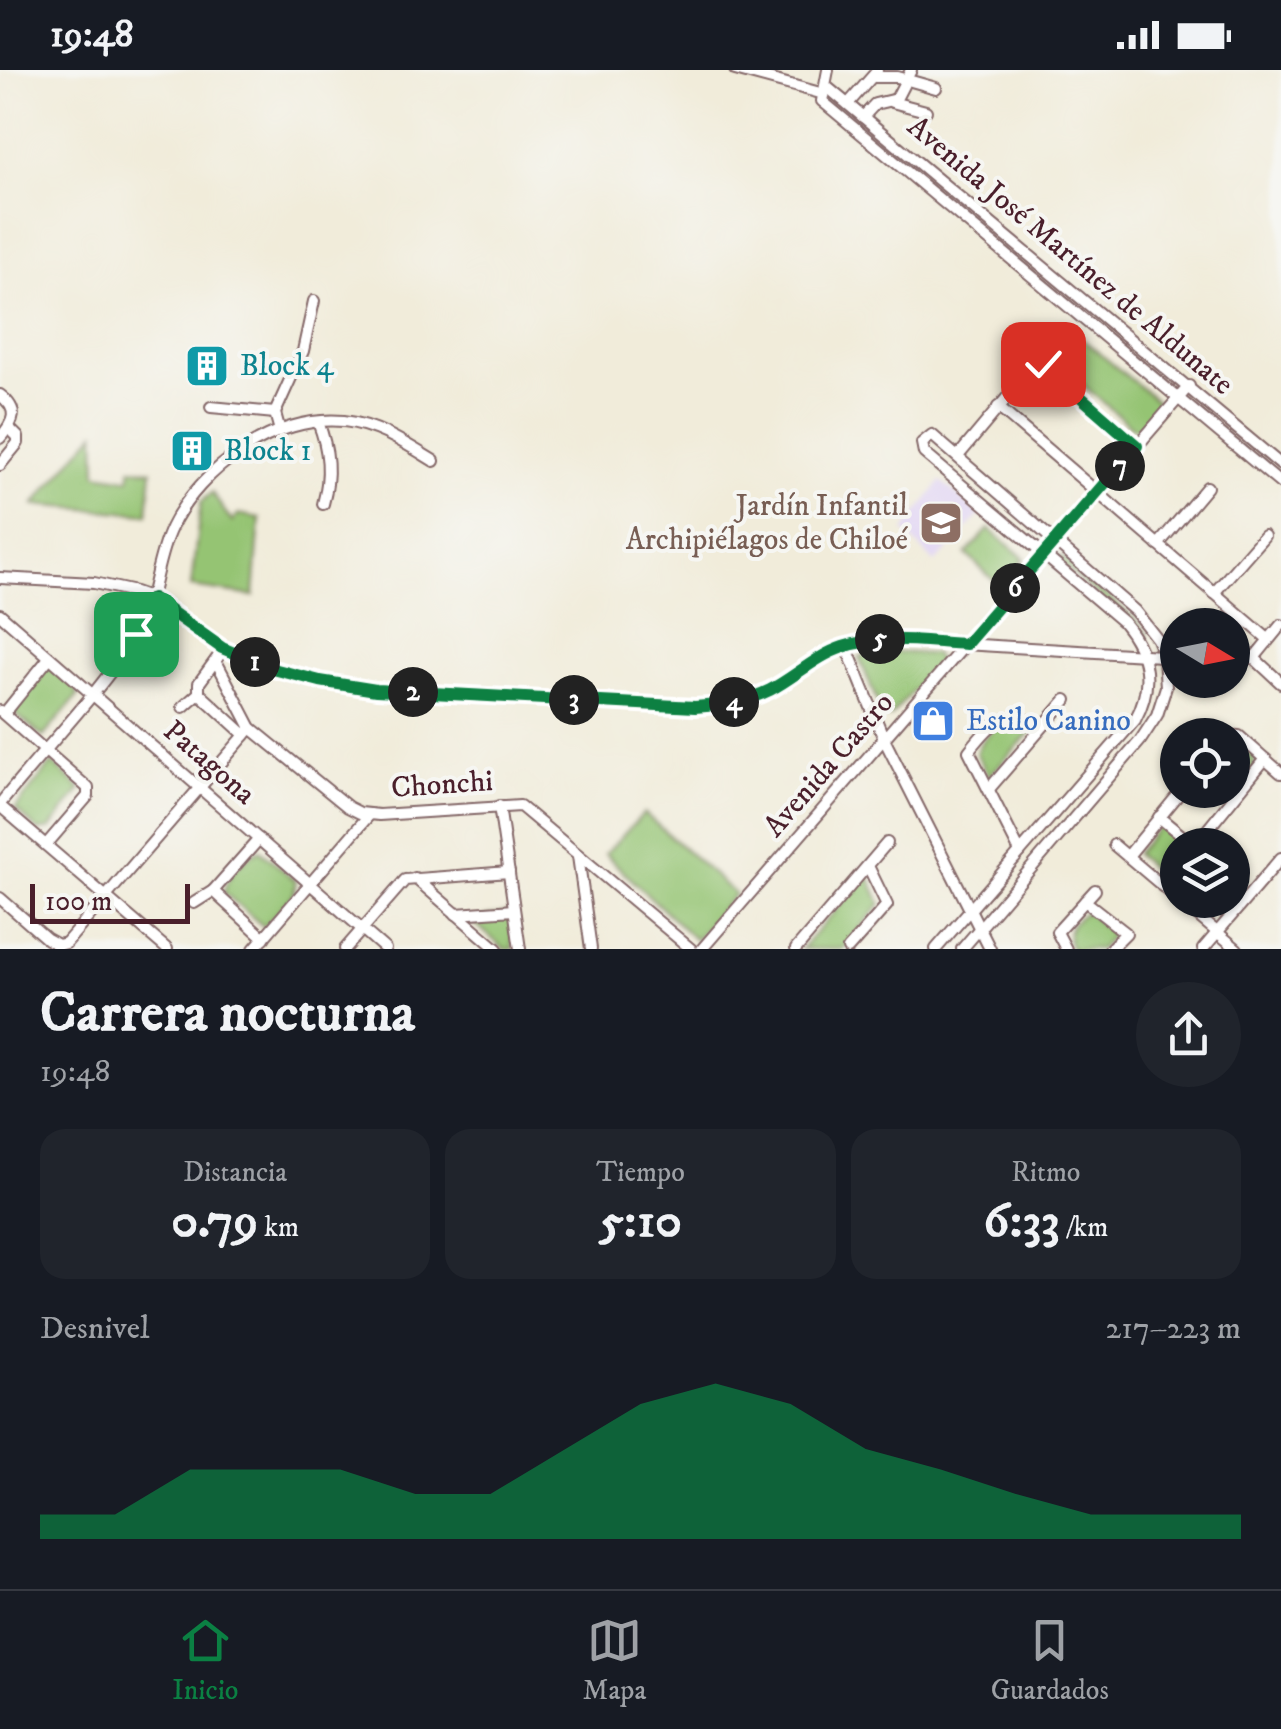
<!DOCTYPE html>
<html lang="es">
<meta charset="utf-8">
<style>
:root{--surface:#171b24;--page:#20242c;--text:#f1f3f6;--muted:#9ea1a6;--line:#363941;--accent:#0b8043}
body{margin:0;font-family:"IM FELL DW Pica",serif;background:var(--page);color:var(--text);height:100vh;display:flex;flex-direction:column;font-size:38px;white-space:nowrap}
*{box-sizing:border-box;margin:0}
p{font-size:32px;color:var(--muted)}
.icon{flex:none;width:55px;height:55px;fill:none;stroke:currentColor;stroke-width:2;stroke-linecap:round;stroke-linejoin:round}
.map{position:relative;height:879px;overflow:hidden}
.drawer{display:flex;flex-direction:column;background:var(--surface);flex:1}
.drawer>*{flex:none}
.needle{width:65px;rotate:100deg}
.buttons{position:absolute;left:1160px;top:538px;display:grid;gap:20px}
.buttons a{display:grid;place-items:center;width:90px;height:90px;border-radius:50%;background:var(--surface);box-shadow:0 2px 8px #0004;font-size:50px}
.scale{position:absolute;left:30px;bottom:25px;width:160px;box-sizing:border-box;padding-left:10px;border:5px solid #4a1f2b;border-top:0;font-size:28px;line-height:35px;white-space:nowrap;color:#4a1f2b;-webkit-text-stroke:8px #f6f6f2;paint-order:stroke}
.pin{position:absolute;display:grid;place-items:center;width:85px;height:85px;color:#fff;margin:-42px;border-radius:20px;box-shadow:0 5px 15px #0006}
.km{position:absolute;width:50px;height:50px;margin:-25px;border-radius:50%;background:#222;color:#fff;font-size:28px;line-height:50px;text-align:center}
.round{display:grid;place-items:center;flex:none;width:105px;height:105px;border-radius:52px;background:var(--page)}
.summary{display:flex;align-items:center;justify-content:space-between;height:170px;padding:0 40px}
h1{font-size:55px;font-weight:700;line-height:75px}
.stats{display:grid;grid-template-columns:repeat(3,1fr);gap:15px;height:170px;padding:10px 40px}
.stats div{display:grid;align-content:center;border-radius:25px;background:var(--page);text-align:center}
.stats b{font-size:50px;font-weight:700}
.stats small{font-size:28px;font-weight:400}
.stats p{font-size:28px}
.chart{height:280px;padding:20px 40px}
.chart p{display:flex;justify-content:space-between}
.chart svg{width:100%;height:180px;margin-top:10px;fill:var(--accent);opacity:.7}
.status{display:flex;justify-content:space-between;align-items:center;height:70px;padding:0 50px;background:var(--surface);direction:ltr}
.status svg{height:28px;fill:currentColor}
.dock{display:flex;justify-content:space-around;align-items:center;height:140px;border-top:2px solid var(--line);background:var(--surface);font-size:28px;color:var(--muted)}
.dock a{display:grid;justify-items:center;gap:5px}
.dock .on{color:var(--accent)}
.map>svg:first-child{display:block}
.built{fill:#e1d4f4}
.green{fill:#95c473;stroke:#70724f;stroke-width:2.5}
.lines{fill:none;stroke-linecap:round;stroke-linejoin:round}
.minor-casing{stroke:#846768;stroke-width:14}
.minor{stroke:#fff;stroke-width:10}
.route-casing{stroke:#fff;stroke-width:20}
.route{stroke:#0b8043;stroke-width:12}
.labels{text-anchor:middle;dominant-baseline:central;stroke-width:8;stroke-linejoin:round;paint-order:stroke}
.street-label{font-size:30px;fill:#4a1f2b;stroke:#f6f6f2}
.culture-label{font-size:30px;fill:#0d838f;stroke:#f6f6f2;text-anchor:start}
.education-label{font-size:30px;fill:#785e54;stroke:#f6f6f2;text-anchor:end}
.shop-label{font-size:30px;fill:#366cbe;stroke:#f6f6f2;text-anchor:start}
</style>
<div class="status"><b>19:48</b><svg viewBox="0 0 49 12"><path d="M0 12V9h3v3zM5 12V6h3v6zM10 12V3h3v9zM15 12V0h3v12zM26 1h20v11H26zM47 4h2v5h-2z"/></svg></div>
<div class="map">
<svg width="1281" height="879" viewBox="0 0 1281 879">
<rect width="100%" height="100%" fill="#f6f6f2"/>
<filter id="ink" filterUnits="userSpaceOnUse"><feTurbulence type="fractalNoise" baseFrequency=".01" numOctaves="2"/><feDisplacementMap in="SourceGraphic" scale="20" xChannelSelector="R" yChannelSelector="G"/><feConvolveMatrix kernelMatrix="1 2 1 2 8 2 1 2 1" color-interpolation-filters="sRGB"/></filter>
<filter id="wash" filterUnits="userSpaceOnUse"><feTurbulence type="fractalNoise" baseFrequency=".0048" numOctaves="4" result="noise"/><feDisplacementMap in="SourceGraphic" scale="40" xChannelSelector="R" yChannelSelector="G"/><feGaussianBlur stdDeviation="2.25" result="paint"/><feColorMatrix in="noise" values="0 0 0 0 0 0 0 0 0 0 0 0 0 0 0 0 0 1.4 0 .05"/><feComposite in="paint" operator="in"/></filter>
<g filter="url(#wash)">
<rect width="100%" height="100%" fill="#f1ecda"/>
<!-- built -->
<path class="built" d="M941 411 980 445 935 493 904 461Z"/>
<!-- green -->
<g class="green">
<path d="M1076 264 1162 335 1142 360 1133 358 1055 291Z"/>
<path d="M96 362 97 404 129 409 131 398 152 400 148 444 34 435Z"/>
<path d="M212 423 232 452 239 444 260 448 254 526 191 517 201 432Z"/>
<path d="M989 459 1024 488 1003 519 966 484Z"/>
<path d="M1062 486 1135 549 1147 564 1146 569 1141 568 1128 552 1057 490Z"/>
<path d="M880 581 934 584 939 591 890 647 883 646 859 587Z"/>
<path d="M46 593 75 617 78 626 43 667 8 638Z"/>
<path d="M1003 655 1028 656 1032 661 989 706 976 683C979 672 993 657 1003 655Z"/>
<path d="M1232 668 1256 687 1254 697 1238 716H1233Z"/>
<path d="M52 693 81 719 50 759 39 761 15 739Z"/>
<path d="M644 743 735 824 695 870 605 784Z"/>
<path d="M1160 755 1184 775H1178L1177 788 1159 805 1135 784Z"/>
<path d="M260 780 296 811 294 823 264 857 224 823C225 806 245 787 260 780Z"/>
<path d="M865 808 871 810 881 834 843 879H801Z"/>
<path d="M1086 842 1110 861V867L1100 879H1071C1063 863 1070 851 1086 842Z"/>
<path d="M507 843 511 848 513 879H504L471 850Z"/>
</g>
</g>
<g filter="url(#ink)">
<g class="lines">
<defs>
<g id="minor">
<path d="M735 0 824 24"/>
<path d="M828 0 822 31 1281 414"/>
<path d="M875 7H897L936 18"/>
<path d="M827 17 1281 395"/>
<path d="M892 32 926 41"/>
<path d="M848 34 877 1"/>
<path d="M863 47 875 34 896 29 911 0"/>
<path d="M0 325C20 340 14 352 0 368"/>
<path d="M211 337 275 343"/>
<path d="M998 337 1268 569"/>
<path d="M318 352C329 380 331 405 323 434"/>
<path d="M280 361 275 343 303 281 314 231"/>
<path d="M959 385 1036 293 1043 294 1137 376"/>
<path d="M0 395 18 373V367L9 358"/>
<path d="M1158 475 1207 417"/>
<path d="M0 508 94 513 135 522 152 528 223 578 273 599 319 611 376 620 695 637 742 631 767 621 833 581 881 569 1178 587"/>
<path d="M1214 523 1264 466"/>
<path d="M0 544 385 879"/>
<path d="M846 576 884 669 990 879"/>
<path d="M218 587 199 613V623L245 665"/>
<path d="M1232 588H1254L1281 613"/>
<path d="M1254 588 1281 555"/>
<path d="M216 591 251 658 348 737 360 743 379 745 520 736 691 879"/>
<path d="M183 637 199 623"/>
<path d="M0 641 88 718V726L46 775"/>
<path d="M4 644 49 588"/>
<path d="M1220 665 1239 666 1281 703"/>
<path d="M989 719 1066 630"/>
<path d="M0 734C44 679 97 626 135 567 156 533 154 493 171 458 199 399 276 344 344 351 378 355 406 374 434 391"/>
<path d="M0 736 167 879"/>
<path d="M499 736 520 879"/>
<path d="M1159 747 1193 775"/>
<path d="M259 769 213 821 264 868"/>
<path d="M1114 775 1178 829"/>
<path d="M1195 775 1265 689"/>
<path d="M1020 782 969 681C997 646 1001 644 1045 654"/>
<path d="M578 786 591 879"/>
<path d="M1128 786 1182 720"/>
<path d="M415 808 497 879"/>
<path d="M1162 816 1178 796"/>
<path d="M0 828 47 869 58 875 66 873 251 658"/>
<path d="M1179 830 1237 879"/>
<path d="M1085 831 1126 863 1110 879"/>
<path d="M194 833 213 821"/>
<path d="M456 844 514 840"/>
<path d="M254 879 370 744"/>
<path d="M345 879 405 810 509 802"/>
<path d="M702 879 1189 316"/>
<path d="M796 879 887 773"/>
<path d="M848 879 887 835 868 796"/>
<path d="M936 879 1135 650C1154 615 1149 583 1123 552L924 383 922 373 932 365 1135 541 1157 569 1164 586 1166 617 1157 645 1140 671 962 879"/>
<path d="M1066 879 1057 862 1095 820"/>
<path d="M1203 879 1281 788"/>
</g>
</defs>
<!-- minor casing -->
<use href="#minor" class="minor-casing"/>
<!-- minor -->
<use href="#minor" class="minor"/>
</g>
</g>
<g class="lines" filter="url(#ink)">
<defs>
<path id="route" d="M136 564 152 528 222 578 273 599 320 611 376 620 695 637C721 635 746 632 770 620 795 607 816 586 843 577 882 564 926 572 966 574L1137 376 1043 294"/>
</defs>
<!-- route casing -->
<use href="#route" class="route-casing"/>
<!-- route -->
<use href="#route" class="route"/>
</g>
<!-- icons -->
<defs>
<symbol id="building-square" viewBox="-11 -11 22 22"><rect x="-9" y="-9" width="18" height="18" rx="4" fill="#0f9aa8" stroke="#f6f6f2"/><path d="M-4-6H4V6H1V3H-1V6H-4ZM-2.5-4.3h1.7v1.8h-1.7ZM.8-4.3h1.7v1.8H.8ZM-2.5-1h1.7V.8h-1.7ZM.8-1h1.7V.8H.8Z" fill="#fff"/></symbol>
<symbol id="school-square" viewBox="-11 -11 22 22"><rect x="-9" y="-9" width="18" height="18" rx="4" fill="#8d6e63" stroke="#f6f6f2"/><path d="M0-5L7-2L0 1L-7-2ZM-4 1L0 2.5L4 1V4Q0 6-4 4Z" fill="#fff"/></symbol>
<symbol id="shop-square" viewBox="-11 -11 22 22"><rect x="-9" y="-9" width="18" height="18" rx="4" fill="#3f7fe0" stroke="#f6f6f2"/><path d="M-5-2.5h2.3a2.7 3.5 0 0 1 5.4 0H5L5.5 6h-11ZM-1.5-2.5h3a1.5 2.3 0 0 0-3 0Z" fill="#fff"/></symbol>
</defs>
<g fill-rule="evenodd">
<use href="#building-square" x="182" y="271" width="50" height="50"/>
<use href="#building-square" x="167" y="356" width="50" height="50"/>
<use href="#school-square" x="916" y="428" width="50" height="50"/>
<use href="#shop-square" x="908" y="626" width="50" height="50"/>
</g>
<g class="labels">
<!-- street labels -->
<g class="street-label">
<text transform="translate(1070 186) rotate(40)">Avenida José Martínez de Aldunate</text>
<text transform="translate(209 693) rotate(41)">Patagona</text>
<text transform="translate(829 695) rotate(-49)">Avenida Castro</text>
<text transform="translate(442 715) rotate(-4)">Chonchi</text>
</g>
<!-- culture labels -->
<g class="culture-label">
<text x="240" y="296">Block 4</text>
<text x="224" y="381">Block 1</text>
</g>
<!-- education labels -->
<g class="education-label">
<text x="908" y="436">Jardín Infantil<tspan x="908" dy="34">Archipiélagos de Chiloé</tspan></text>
</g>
<!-- shop labels -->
<g class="shop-label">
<text x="966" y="651">Estilo Canino</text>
</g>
</g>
</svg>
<div class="buttons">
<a><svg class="needle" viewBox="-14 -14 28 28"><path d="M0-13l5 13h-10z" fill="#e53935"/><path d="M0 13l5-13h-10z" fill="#9ea1a6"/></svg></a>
<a><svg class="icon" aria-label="locate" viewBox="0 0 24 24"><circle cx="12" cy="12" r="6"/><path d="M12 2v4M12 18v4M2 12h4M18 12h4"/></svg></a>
<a><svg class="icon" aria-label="layers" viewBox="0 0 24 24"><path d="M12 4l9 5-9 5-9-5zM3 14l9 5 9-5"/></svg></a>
</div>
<div class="scale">100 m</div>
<div class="pin" style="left:136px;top:564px;background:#1e9e55"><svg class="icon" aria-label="arrive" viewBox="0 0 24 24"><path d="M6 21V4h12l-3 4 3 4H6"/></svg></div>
<div class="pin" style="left:1043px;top:294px;background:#d93025"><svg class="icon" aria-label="check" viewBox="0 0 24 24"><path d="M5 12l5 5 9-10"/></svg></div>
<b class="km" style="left:255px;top:592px">1</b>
<b class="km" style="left:413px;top:622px">2</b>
<b class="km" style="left:574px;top:630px">3</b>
<b class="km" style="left:734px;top:632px">4</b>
<b class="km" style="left:880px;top:569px">5</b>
<b class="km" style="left:1015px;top:518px">6</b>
<b class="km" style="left:1120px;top:396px">7</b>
</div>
<section class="drawer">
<div class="summary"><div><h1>Carrera nocturna</h1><p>19:48</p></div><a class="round"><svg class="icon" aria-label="share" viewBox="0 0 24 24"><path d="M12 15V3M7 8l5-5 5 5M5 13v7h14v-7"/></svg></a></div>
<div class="stats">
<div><p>Distancia</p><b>0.79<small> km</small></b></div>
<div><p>Tiempo</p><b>5:10</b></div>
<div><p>Ritmo</p><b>6:33<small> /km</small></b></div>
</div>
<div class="chart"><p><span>Desnivel</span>217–223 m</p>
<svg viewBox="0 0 160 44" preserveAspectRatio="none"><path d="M0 44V38L10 38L20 27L30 27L40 27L50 33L60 33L70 22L80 11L90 6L100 11L110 22L120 27L130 33L140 38L150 38L160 38V44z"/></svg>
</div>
</section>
<nav class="dock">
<a class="on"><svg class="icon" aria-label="home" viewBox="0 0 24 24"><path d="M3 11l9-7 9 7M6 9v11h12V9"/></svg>Inicio</a>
<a><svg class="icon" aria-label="map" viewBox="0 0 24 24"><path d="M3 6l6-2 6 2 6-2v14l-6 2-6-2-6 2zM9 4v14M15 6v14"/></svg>Mapa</a>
<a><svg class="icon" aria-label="saved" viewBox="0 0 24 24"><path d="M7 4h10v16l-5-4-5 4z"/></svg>Guardados</a>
</nav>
